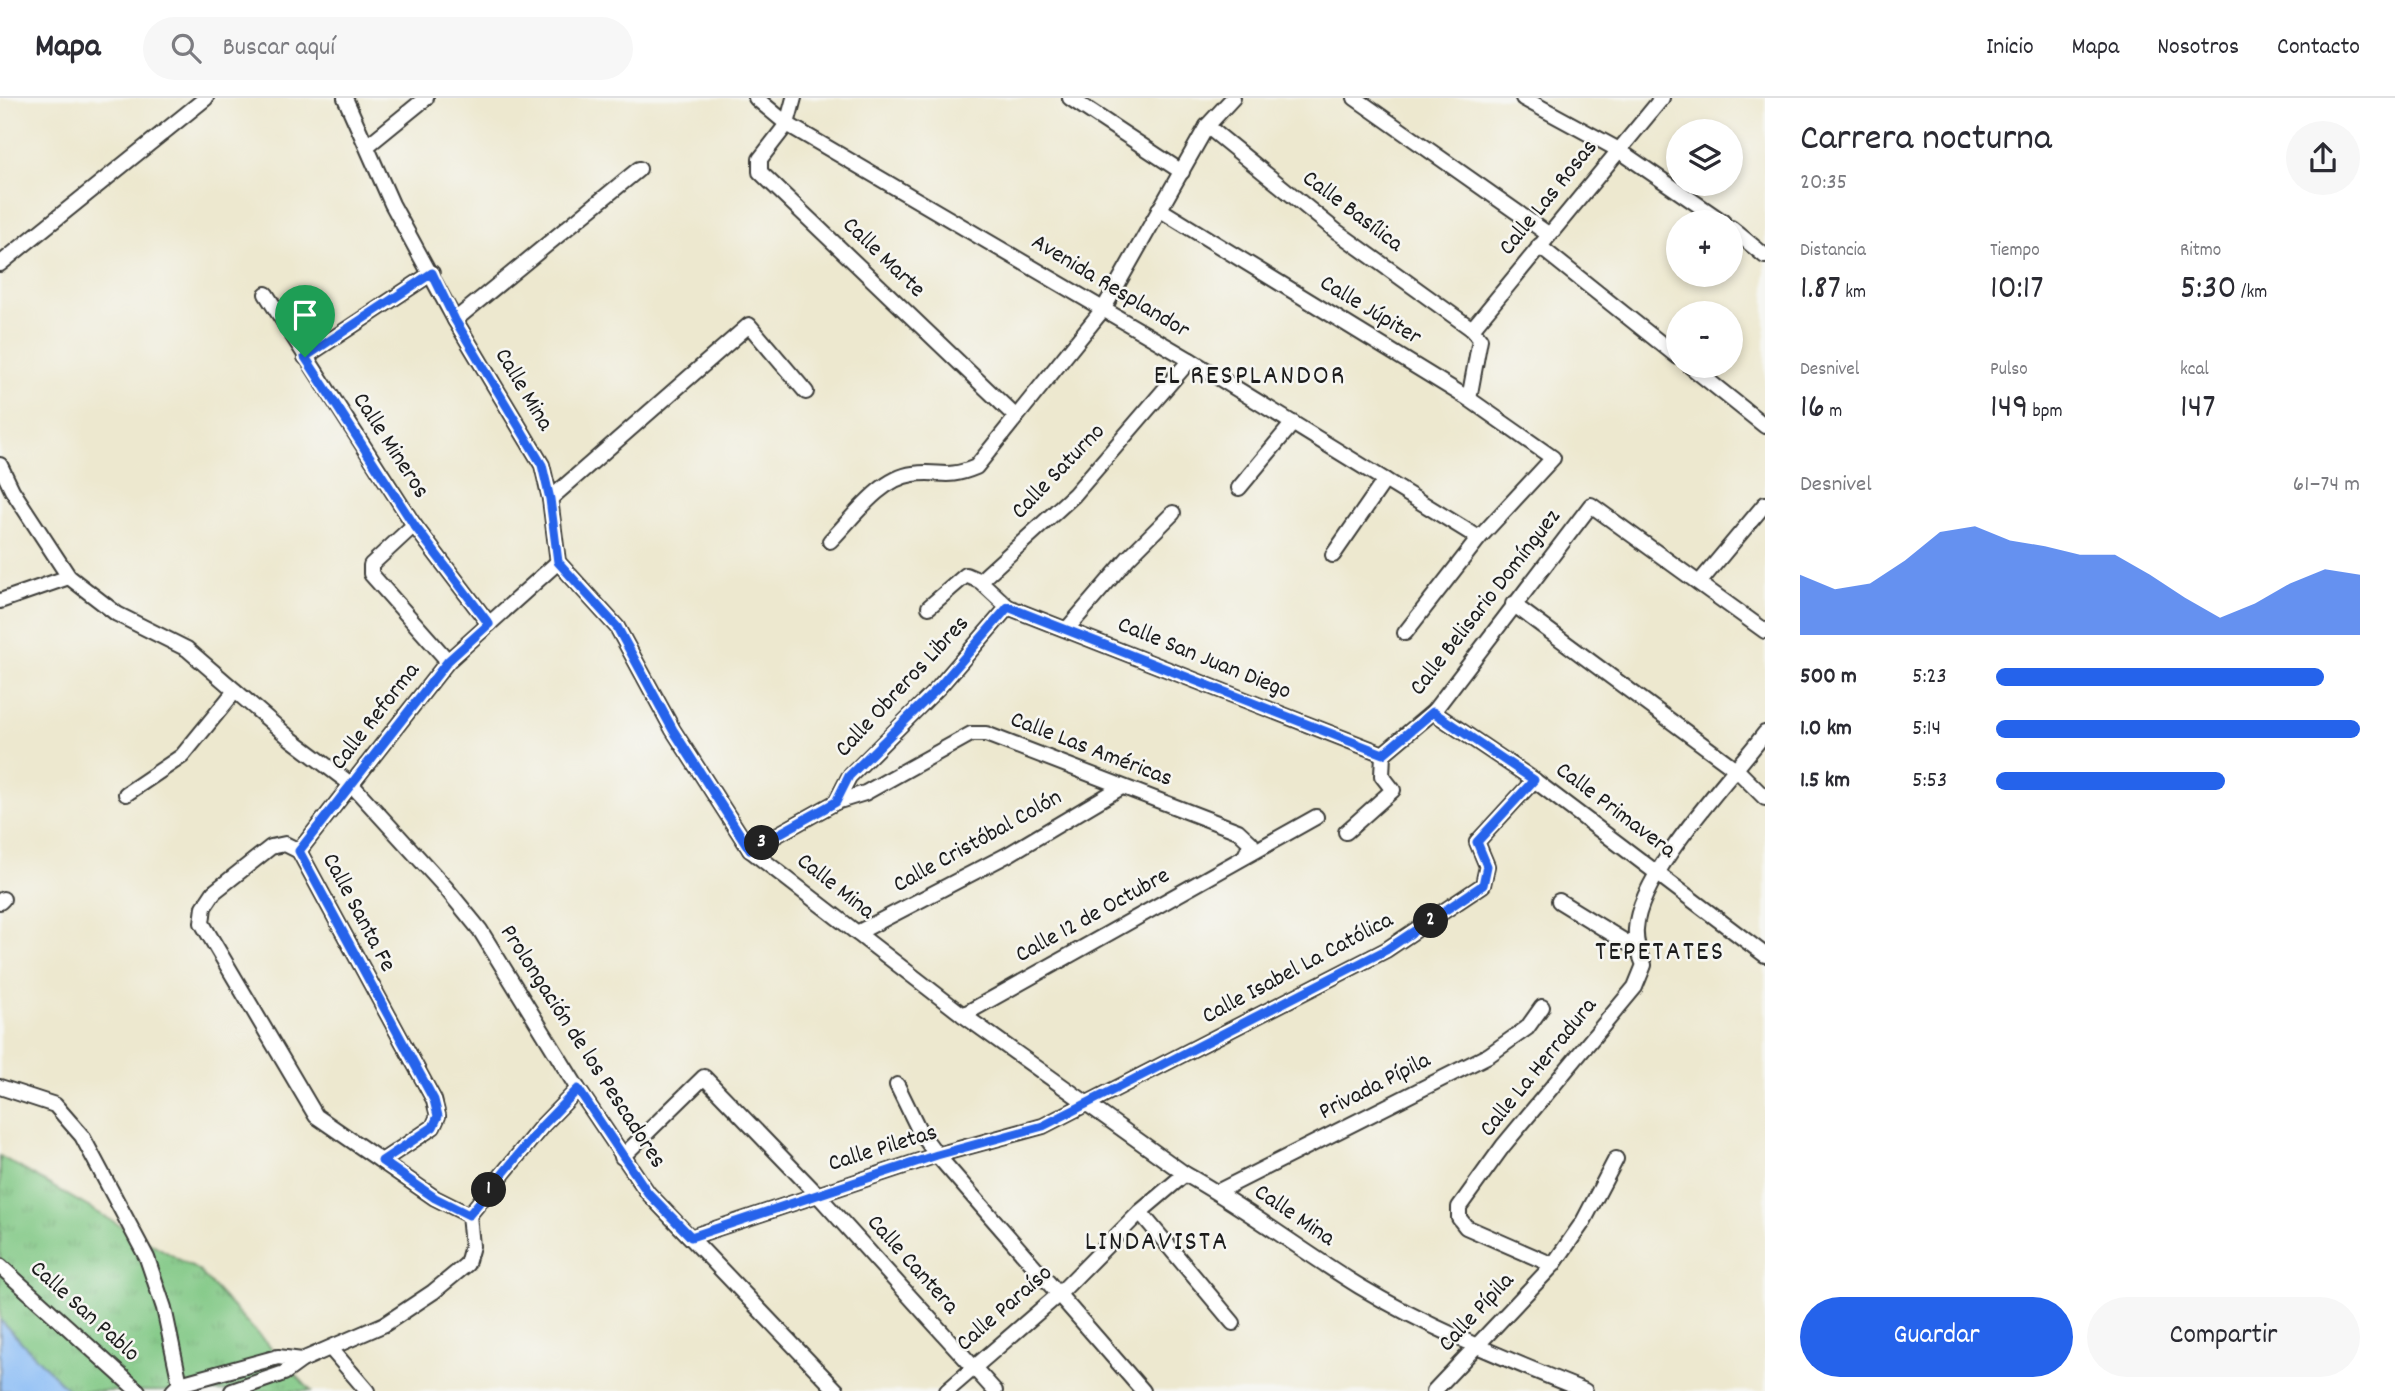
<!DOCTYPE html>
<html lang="es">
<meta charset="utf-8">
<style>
:root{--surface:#fff;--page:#f7f7f7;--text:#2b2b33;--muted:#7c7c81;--line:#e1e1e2;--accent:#2563eb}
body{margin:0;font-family:Dekko,sans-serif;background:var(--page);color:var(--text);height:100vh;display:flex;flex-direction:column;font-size:26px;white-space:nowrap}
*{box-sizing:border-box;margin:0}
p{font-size:23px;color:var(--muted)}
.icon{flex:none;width:38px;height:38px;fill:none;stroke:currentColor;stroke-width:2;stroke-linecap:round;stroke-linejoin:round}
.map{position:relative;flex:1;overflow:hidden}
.side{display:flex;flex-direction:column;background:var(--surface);width:630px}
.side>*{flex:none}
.controls{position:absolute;left:1666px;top:21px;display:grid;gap:14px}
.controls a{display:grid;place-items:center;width:77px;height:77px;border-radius:50%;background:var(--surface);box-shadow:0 4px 10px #0003;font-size:35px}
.pin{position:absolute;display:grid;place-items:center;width:60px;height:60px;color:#fff;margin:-72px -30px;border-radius:50% 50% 50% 0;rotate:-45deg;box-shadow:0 0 7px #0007}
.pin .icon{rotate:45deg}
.km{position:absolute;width:35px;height:35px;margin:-18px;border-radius:50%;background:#222;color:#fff;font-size:19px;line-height:35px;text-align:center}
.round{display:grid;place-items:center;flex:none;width:74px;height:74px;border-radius:37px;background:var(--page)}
.summary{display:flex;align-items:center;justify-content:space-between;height:119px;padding:0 35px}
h1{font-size:38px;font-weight:600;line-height:52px}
.figures{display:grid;grid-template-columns:repeat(3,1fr);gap:10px;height:119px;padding:7px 35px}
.figures div{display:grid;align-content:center}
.figures b{font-size:35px;font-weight:600}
.figures small{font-size:19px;font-weight:400}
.figures p{font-size:19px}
.chart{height:196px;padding:14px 35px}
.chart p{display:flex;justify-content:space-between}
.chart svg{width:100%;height:126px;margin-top:7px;fill:var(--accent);opacity:.7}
.primary-button{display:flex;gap:14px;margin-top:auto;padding:14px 35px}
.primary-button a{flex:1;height:80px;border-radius:42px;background:var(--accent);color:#fff;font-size:28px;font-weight:600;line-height:80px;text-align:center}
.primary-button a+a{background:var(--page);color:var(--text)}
ul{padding:0 35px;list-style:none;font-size:23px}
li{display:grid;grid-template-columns:112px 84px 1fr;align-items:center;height:52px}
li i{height:18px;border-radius:9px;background:var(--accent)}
header{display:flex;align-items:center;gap:42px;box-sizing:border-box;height:98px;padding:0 35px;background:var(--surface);border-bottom:2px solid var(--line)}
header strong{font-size:33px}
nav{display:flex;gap:38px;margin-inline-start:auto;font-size:24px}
.search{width:490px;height:63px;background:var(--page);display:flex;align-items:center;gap:18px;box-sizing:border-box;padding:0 24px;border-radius:38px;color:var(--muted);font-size:26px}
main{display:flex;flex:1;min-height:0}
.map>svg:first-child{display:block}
.park{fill:url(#park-tufts);stroke:#4e7250;stroke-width:2}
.water{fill:#88bbf6;stroke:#526c89;stroke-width:2}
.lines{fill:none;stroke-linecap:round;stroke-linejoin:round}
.minor-casing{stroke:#3b3b37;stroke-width:18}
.minor{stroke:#fff;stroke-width:14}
.route-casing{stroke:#fff;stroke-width:14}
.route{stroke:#2563eb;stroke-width:9}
.labels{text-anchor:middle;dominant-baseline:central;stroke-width:5;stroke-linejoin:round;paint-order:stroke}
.street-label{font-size:24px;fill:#1c1c1c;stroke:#f6f6f2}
.quarter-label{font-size:28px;letter-spacing:2px;fill:#1c1c1c;stroke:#f6f6f2}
</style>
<header>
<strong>Mapa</strong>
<div class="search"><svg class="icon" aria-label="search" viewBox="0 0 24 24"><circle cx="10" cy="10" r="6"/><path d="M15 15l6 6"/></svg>Buscar aquí</div>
<nav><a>Inicio</a><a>Mapa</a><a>Nosotros</a><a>Contacto</a></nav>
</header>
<main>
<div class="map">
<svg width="1765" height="1293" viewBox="0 0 1765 1293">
<defs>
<pattern id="park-tufts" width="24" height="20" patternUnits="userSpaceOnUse" patternTransform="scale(1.75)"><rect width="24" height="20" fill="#7fc783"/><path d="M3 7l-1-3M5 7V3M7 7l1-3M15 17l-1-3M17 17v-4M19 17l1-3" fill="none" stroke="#6daa71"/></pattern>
</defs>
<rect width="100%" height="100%" fill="#f6f6f2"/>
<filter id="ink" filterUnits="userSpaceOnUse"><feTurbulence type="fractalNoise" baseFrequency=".0143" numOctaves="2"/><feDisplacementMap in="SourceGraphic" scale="14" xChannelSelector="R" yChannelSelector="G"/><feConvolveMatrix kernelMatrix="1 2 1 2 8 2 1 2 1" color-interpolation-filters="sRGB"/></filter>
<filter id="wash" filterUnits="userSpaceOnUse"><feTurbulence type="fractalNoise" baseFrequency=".00686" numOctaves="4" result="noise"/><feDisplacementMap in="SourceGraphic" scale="28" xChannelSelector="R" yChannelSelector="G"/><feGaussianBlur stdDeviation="1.57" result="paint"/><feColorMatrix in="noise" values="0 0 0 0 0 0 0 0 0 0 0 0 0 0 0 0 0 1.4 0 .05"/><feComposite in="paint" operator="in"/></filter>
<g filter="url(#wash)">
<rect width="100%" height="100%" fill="#ede8cf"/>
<!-- park -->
<path class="park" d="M0 1058 199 1173 311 1293H0Z"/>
<!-- water -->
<path class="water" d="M0 1222 69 1293H0Z"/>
</g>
<g filter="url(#ink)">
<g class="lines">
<defs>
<g id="minor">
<path d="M345 0 392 106 455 222 542 367 550 401 558 464 617 529 673 632 750 752 963 917 1185 1076C1245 1109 1300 1152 1359 1188 1430 1231 1509 1262 1585 1293"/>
<path d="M756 0 787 26 1190 262 1479 440"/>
<path d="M794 0 787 26 760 61V74L1016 319"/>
<path d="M1070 0 1182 74"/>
<path d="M1355 0 1548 136"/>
<path d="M1523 0 1617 51 1723 124"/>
<path d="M1207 28 1336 133 1472 231 1480 241 1469 301"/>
<path d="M367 48 426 0"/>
<path d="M1159 111 1469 301 1553 360 1479 440 1405 535"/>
<path d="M1731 130 1765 158"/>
<path d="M1539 148 1678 259"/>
<path d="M0 166 206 0"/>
<path d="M266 196 414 427 489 526"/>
<path d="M455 222 639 71"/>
<path d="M1472 231 1662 0"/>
<path d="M305 259 432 175"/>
<path d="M1190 262 1074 397 980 483 1008 509 1383 656"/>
<path d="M1690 268 1765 328"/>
<path d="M0 367 12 392 69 479 117 516 187 551 291 641 352 687 445 789 480 832 578 991 648 1095 837 1293"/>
<path d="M1239 390 1293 325"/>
<path d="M550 401 749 227 806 294"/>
<path d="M414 427 371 467V476L448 563"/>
<path d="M830 443C852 421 880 380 913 376 941 372 945 382 976 369L1104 210 1207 28 1233 0"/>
<path d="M1333 457 1385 382"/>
<path d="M1699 485 1765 406"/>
<path d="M0 503 69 479"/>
<path d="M1513 506 1737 672 1765 700"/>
<path d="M929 509 966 477 980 483"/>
<path d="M1067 531 1128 460 1173 415"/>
<path d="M1433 614 1534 682 1765 857"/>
<path d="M1383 656 1433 614 1591 407 1765 533"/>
<path d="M126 696 182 658 235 593"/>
<path d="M836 704 849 679 939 589 1008 509"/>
<path d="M1346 734 1393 692 1382 678 1383 656"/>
<path d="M750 752 836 704 865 695 971 636H986L1238 733 1251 745 1245 758"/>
<path d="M299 753 448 563 558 464"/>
<path d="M1559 803 1637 851"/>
<path d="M0 804 3 801"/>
<path d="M857 835 1009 756 1120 690"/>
<path d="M963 917 1316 719"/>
<path d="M897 987 920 1034 937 1057 1143 1293"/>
<path d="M0 989 55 1007 82 1038 147 1160 164 1210 180 1286"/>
<path d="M622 1059 704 979 816 1095 995 1293"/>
<path d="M382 1063 433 1029 438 1018 434 1002 299 753 285 746 271 749 214 794 204 809 202 825 316 1018 435 1100 469 1117"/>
<path d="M1217 1094 1489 957 1527 930 1542 909"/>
<path d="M1140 1114 1233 1225"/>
<path d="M691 1139 937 1057 1043 1028 1386 852 1483 787 1487 768 1477 744 1534 682"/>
<path d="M1553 1167 1466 1129 1459 1120V1109L1503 1048 1635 889 1644 867C1639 855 1635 844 1636 831 1639 775 1730 681 1765 635"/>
<path d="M0 1168 138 1293"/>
<path d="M332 1252 367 1293"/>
<path d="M173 1293 180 1286 278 1259 302 1262"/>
<path d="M232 1293 284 1275 302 1262 385 1226 433 1194 467 1166 472 1148 469 1117 542 1028 578 991"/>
<path d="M947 1293 1058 1197 1140 1114 1185 1076"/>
<path d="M1434 1293 1553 1167 1583 1124 1616 1061"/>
</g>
</defs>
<!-- minor casing -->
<use href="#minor" class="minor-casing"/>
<!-- minor -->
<use href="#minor" class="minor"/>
</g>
</g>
<g class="lines" filter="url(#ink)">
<defs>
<path id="route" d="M432 175 455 222 542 367 550 401 558 464 617 529 673 632 750 752 836 704 849 678 939 589 1008 509 1383 656 1433 614 1534 682 1477 744 1487 768 1483 787 1386 852 1043 1028 937 1057 691 1139 648 1095 578 991 542 1028 469 1117 435 1100 382 1063 433 1029 438 1018 434 1002 299 753 448 563 489 526 414 427 305 259Z"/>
</defs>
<!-- route casing -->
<use href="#route" class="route-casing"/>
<!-- route -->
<use href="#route" class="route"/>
</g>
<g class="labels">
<!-- street labels -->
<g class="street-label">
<text transform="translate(1549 100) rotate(-51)">Calle Las Rosas</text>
<text transform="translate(1352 114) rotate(37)">Calle Basílica</text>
<text transform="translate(883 160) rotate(44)">Calle Marte</text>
<text transform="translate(1110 189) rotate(31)">Avenida Resplandor</text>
<text transform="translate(1370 213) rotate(31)">Calle Júpiter</text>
<text transform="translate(523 292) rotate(59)">Calle Mina</text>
<text transform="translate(390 348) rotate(57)">Calle Mineros</text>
<text transform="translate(1059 374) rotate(-46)">Calle Saturno</text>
<text transform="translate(1486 505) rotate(-52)">Calle Belisario Domínguez</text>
<text transform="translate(1204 561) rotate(22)">Calle San Juan Diego</text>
<text transform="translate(903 589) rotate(-47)">Calle Obreros Libres</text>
<text transform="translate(376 619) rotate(-52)">Calle Reforma</text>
<text transform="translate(1091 652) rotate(21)">Calle Las Américas</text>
<text transform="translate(1615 713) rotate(37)">Calle Primavera</text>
<text transform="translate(978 744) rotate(-29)">Calle Cristóbal Colón</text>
<text transform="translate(835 789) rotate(38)">Calle Mina</text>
<text transform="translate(358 815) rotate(62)">Calle Santa Fe</text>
<text transform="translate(1093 818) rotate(-29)">Calle 12 de Octubre</text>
<text transform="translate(1298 871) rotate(-28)">Calle Isabel La Católica</text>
<text transform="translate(582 949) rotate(57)">Prolongación de los Pescadores</text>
<text transform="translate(1539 970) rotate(-51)">Calle La Herradura</text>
<text transform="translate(1375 989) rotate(-27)">Privada Pípila</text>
<text transform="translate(883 1051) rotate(-17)">Calle Piletas</text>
<text transform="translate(1294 1118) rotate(34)">Calle Mina</text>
<text transform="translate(912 1167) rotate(48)">Calle Cantera</text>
<text transform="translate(1005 1211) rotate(-41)">Calle Paraíso</text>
<text transform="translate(84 1214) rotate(42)">Calle San Pablo</text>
<text transform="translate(1477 1215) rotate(-47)">Calle Pípila</text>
</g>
<!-- quarter labels -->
<g class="quarter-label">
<text x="1250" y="280">EL RESPLANDOR</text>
<text x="1660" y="856">TEPETATES</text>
<text x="1157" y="1146">LINDAVISTA</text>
</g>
</g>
</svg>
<div class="controls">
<a><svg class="icon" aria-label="layers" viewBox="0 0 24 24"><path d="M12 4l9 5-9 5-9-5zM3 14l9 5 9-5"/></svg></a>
<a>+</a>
<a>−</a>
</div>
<div class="pin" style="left:305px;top:259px;background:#1e9e55"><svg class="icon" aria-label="arrive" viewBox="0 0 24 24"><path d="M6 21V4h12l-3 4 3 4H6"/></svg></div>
<b class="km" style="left:489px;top:1092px">1</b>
<b class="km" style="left:1431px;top:823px">2</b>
<b class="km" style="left:762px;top:745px">3</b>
</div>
<section class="side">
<div class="summary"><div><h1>Carrera nocturna</h1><p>20:35</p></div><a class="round"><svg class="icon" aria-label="share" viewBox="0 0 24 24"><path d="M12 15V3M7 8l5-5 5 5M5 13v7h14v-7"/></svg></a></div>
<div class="figures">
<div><p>Distancia</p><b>1.87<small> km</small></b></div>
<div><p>Tiempo</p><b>10:17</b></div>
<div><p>Ritmo</p><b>5:30<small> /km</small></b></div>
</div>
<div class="figures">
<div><p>Desnivel</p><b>16<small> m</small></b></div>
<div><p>Pulso</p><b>149<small> bpm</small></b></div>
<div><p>kcal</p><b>147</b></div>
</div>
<div class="chart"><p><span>Desnivel</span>61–74 m</p>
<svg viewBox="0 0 160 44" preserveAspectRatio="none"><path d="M0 44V23L10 28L20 26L30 18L40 8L50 6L60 11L70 13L80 16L90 16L100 23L110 31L120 38L130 33L140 26L150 21L160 23V44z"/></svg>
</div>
<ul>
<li><b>500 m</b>5:23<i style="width:90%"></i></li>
<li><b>1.0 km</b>5:14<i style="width:100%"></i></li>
<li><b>1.5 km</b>5:53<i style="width:63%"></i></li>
</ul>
<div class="primary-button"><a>Guardar</a><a>Compartir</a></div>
</section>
</main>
